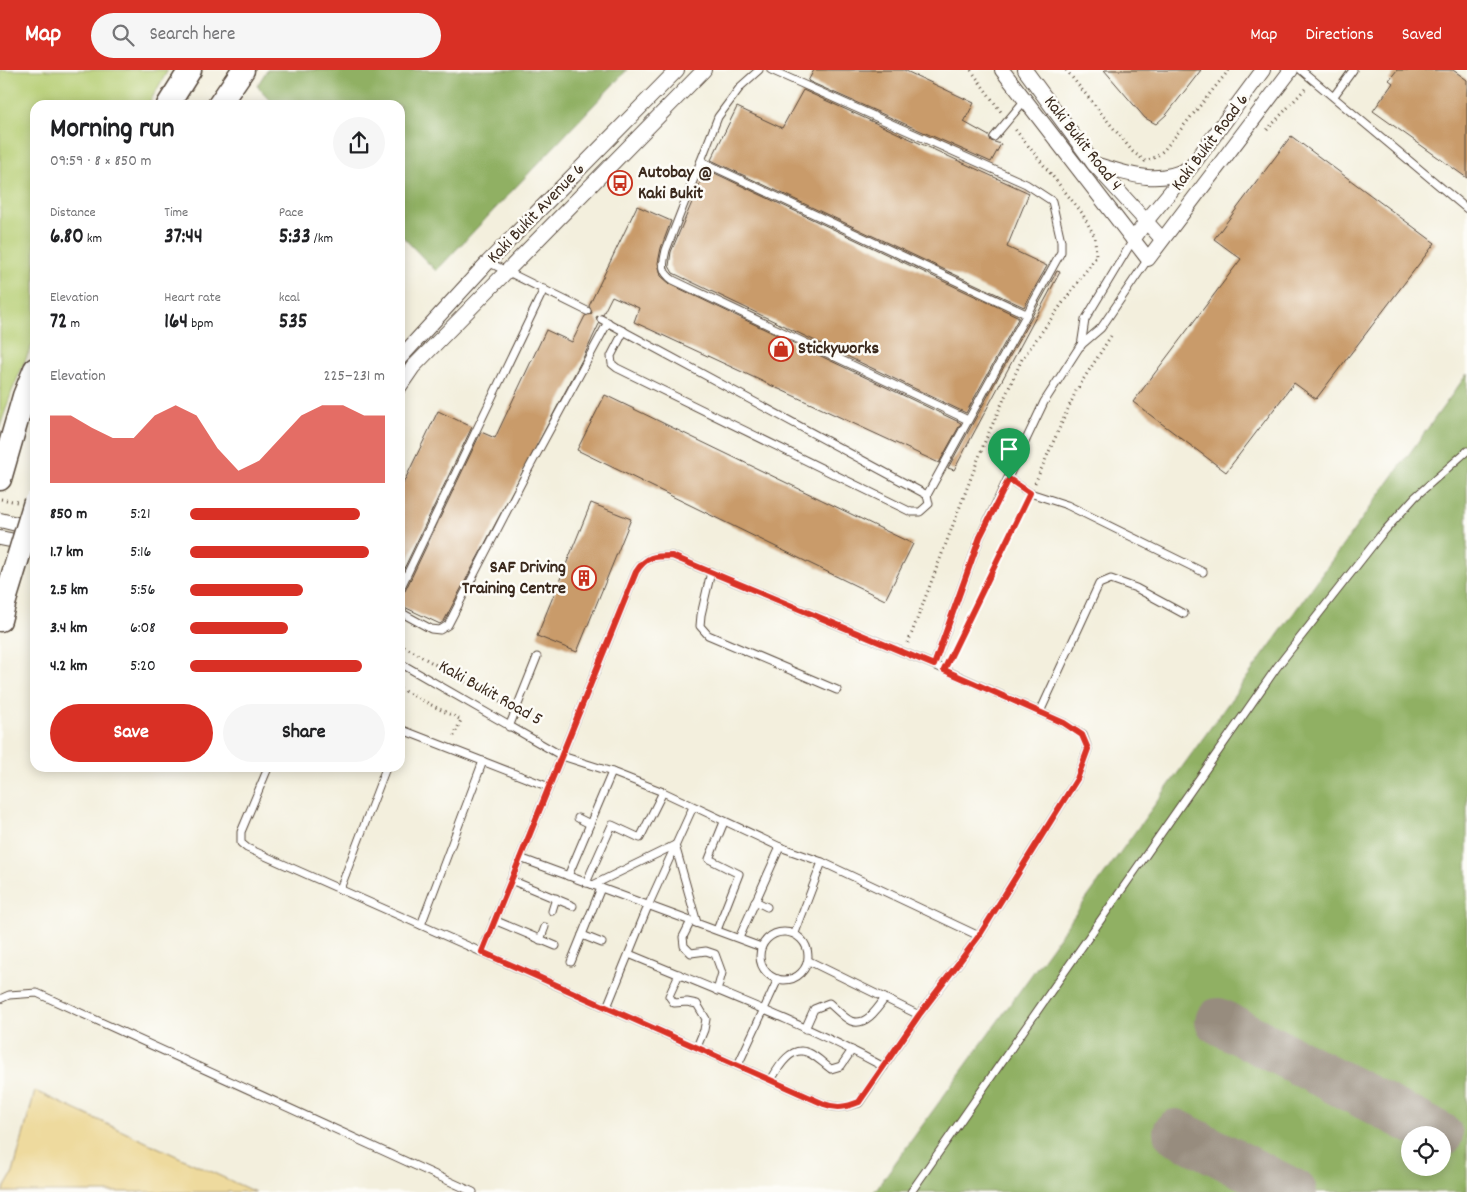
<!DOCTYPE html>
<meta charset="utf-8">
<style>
:root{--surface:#fff;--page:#f6f6f6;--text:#202124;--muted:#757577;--accent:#d93025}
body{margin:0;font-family:Dekko,sans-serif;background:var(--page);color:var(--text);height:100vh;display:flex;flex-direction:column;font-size:19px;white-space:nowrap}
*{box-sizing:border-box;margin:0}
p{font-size:16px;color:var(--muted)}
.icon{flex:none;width:28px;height:28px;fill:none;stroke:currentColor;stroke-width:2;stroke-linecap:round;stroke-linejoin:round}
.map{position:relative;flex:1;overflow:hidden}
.sheet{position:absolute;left:30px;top:30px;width:375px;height:672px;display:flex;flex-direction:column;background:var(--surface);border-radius:15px;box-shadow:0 2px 12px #0003}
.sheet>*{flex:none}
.buttons{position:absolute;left:1401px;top:1056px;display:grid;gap:10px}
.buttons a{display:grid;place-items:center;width:50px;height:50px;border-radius:50%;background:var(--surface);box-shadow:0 2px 12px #0003;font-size:25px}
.pin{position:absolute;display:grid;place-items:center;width:42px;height:42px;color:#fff;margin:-51px -21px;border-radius:50% 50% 50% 0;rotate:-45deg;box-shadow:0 0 5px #0007}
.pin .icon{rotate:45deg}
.round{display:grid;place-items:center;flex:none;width:52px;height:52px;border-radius:26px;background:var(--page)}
.headline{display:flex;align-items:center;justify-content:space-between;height:85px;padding:0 20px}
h1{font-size:28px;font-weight:700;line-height:38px}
.figures{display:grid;grid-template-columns:repeat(3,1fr);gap:8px;height:85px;padding:5px 20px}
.figures div{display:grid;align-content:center}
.figures b{font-size:21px;font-weight:700}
.figures small{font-size:14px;font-weight:400}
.figures p{font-size:14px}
.chart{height:140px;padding:10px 20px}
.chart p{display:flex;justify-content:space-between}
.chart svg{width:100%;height:90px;margin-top:5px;fill:var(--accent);opacity:.7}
.button{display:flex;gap:10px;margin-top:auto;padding:10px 20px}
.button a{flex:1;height:58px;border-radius:30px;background:var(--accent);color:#fff;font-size:20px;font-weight:700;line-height:58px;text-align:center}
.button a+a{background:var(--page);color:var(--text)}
ul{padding:0 20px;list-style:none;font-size:16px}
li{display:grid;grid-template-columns:80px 60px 1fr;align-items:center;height:38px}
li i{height:12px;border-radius:6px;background:var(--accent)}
header{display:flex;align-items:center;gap:30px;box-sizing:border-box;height:70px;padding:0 25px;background:var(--accent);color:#fff}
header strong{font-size:24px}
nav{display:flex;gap:28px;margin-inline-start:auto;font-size:18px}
.search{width:350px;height:45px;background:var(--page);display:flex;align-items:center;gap:12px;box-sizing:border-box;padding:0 18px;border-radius:28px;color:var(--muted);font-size:19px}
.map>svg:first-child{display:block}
.green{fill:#b5cd72;stroke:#787c48}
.forest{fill:#90b064;stroke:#666d41;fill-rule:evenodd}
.sand{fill:#eeda9e;stroke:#94825e}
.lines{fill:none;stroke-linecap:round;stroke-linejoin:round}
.taxiway{stroke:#978c7e;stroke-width:46}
.building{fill:#c99b6b}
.service-casing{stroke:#57483b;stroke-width:9}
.minor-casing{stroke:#57483b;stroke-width:16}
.trunk-casing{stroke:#57483b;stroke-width:25}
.path{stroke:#57483b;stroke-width:3;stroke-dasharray:1 4;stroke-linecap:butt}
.service{stroke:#fff;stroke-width:7}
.minor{stroke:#fff;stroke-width:14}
.trunk{stroke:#fff;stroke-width:22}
.trunk-bridge-casing{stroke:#57483b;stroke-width:25;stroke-linecap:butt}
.trunk-bridge{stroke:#fff;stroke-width:22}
.route-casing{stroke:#fff;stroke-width:10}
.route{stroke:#d93025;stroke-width:6}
.labels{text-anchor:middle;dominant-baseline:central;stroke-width:5;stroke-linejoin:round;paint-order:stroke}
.street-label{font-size:18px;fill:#3b2a1e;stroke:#fdfcf7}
.poi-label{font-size:18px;font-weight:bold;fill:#3b2a1e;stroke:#fdfcf7;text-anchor:start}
</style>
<header>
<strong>Map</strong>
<div class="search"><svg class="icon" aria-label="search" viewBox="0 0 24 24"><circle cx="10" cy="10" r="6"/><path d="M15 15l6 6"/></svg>Search here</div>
<nav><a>Map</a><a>Directions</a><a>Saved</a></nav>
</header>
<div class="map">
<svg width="1467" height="1122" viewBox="0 0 1467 1122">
<rect width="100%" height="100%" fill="#fdfcf7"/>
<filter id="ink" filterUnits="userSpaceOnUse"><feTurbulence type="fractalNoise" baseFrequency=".02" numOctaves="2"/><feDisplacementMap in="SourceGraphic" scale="10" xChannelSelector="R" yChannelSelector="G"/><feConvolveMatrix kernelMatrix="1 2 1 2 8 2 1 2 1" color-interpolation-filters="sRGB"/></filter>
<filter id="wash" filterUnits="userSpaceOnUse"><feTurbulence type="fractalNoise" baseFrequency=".0096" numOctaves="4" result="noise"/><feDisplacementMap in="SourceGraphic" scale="20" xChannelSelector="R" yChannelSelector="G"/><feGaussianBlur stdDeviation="1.12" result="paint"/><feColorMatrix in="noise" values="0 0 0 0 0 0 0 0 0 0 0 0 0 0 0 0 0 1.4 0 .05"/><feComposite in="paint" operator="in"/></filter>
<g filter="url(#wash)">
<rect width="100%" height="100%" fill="#f3efdd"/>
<!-- green -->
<path class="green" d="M0 0H168L148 35H35V268L12 321 0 357Z"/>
<!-- forest -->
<g class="forest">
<path d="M267 0H627L436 201 400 164V35H275L257 16Z"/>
<path d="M1467 304V1122H874ZM1410 1065H1442V1098H1410Z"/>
</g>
<!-- sand -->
<path class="sand" d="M35 1021 255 1122H2L13 1103Z"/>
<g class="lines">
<!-- taxiway -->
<g class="taxiway">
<path d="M1218 951 1440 1065"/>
<path d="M1176 1062 1294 1122"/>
</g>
</g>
<g id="blocks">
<!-- building -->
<g class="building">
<path d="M814 0H904L974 33 964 52 989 66 991 71 1001 74 991 92 808 11Z"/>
<path d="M1104 0H1201L1167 44 1156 54 1145 48Z"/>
<path d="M1397 0H1453L1467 10V108L1373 41 1393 13 1389 10Z"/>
<path d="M803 20 1029 123 1007 177 1047 196 1024 237 711 90 737 37 782 58Z"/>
<path d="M1291 66 1435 173 1316 329 1294 313 1226 402 1133 332 1241 189 1214 169Z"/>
<path d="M706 99 1019 247 966 343 673 203 669 196 671 182Z"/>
<path d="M637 136 671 151 661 178 658 193 661 206 670 214 961 353 939 393 634 252 639 238 612 226 603 244 596 247 599 254 584 286 444 551 440 554 400 535V524L405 521 481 362 495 368 546 260 572 272 585 246 592 243 589 236Z"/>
<path d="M1057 201 1060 202 954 400 948 398Z"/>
<path d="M605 325 913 474 885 530 577 380Z"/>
<path d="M438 341 472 357 400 507V420Z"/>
<path d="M591 433 631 449 577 582 537 566Z"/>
</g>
</g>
</g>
<g filter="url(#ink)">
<use href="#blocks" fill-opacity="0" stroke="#57483b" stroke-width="1"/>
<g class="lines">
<defs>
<g id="service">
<path d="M759 0 741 16 718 47 666 180C663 194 660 201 673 210L968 350"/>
<path d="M1301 0 1467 139"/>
<path d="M1334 26 1353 0"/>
<path d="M994 67 1025 30"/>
<path d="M701 91 1026 244"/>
<path d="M488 192 587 241"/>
<path d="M601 249 927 425"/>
<path d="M624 261 611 286 612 294 617 298 911 442H920L929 434 927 425 1061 182V171L1052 131 1026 114 771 0"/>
<path d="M1081 276 1085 250 1133 170"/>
<path d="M1009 409 1030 423 1067 435 1203 502"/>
<path d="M711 502 701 545 700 556 708 565 837 620"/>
<path d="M400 519 544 219"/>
<path d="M400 542 431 559 440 560 448 555 528 400 608 252"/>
<path d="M400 593 562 686 612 702 663 722 780 777 822 792 979 866"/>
<path d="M934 595 980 467 1044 332 1080 276 1101 258 1148 189"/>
<path d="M1040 642 1099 514 1111 509 1136 518 1184 544"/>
<path d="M509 657 537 587"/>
<path d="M400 659 549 717"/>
<path d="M268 698 241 762V773L247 778 824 1034C837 1039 846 1037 859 1033L919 945 979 866 1077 709 1088 679 1083 665 1064 653 934 595 672 486C654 486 646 486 636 502L482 882"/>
<path d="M578 748 590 754"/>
<path d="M675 775 697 853"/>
<path d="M520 788 761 877"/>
<path d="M568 806 612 702"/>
<path d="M511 810 573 836"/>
<path d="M586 813 612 755 640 768 663 722"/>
<path d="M593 815 675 775"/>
<path d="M340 819 386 698"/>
<path d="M755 831 767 837"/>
<path d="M552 841 556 828"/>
<path d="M494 850 556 876"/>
<path d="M691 851 683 867 684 876 691 883 706 881 715 884 722 903 717 921"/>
<path d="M421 855 483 691"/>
<path d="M717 860 739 804 709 789 724 752"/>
<circle cx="784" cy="886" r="24"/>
<path d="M795 863 822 792"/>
<path d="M582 865 602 873"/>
<path d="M739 868 780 777"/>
<path d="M540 870 545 857"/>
<path d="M629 884C715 920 803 953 884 997"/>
<path d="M809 891 919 945"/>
<path d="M571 892 601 818"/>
<path d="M679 904 669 926 674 933 687 932 697 934 706 949 704 960 697 977"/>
<path d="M0 929 9 925 37 923 473 1122"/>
<path d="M607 937 648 836 693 737"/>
<path d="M805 959 814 939 829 933C835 938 844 948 851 951 866 957 878 938 885 928"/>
<path d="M738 995 778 909"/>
<path d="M771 1010C778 998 791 974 809 983 816 986 824 994 831 999L841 996 852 980"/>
<path d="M911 1122 1277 597 1380 466 1415 427 1467 381"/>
</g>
<g id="minor">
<path d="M1002 0 1148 189 1291 0"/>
<path d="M1025 0 1094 94 1162 169"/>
<path d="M1094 94C1126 103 1156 116 1187 99"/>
<path d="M1133 170 1147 150 1191 97 1263 0"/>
<path d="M400 288 488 192 677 0"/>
<path d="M400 316 413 297 704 0"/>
<path d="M0 450 33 458"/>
<path d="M0 468 35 475"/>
</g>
<g id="trunk">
<path d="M168 35 190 0"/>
<path d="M219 35 243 0"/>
<path d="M0 409 24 326 35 299"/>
<path d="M0 550 6 527"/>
</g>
</defs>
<!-- service casing -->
<use href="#service" class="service-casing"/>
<!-- minor casing -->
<use href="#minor" class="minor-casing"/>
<!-- trunk casing -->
<use href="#trunk" class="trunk-casing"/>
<!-- path -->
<g class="path">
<path d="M971 0 1001 42"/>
<path d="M1066 0 1133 82 1145 91 1156 87 1164 80 1229 0"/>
<path d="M1267 60 1305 19"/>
<path d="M1035 413 1076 321 1111 266"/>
<path d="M1 429 17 432"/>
<path d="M908 573 985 371 1022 289 1096 187 1095 167 1082 143 1014 58"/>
<path d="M400 574 503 634 501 639"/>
<path d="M953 582 1026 432"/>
<path d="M400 619 461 650 453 668"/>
</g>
<!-- service -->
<use href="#service" class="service"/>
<!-- minor -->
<use href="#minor" class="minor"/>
<!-- trunk -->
<use href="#trunk" class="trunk"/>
<defs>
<path id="trunk-bridge" d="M6 527 35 432"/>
</defs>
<!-- trunk-bridge casing -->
<use href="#trunk-bridge" class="trunk-bridge-casing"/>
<!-- trunk-bridge -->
<use href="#trunk-bridge" class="trunk-bridge"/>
</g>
</g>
<g class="lines" filter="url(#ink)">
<defs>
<path id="route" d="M1009 409 1030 423 944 600 1064 653 1082 665 1088 679 1077 709 979 866 919 945 859 1032C846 1037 837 1039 824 1034L482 882 636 502C646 486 654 486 672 486L934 595 980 467Z"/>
</defs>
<!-- route casing -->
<use href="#route" class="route-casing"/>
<!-- route -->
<use href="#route" class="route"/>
</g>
<!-- icons -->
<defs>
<symbol id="bus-ring" viewBox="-11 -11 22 22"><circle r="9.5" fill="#fdfcf7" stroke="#c8321e" stroke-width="1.5"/><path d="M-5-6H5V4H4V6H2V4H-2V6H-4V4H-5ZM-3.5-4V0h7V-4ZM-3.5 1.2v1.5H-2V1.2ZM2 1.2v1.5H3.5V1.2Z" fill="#c8321e"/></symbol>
<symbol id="shop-ring" viewBox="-11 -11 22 22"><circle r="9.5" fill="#fdfcf7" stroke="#c8321e" stroke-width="1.5"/><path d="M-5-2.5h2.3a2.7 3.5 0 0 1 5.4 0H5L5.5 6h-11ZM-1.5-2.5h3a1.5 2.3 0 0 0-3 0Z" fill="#c8321e"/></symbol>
<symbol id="building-ring" viewBox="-11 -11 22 22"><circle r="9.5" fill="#fdfcf7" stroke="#c8321e" stroke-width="1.5"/><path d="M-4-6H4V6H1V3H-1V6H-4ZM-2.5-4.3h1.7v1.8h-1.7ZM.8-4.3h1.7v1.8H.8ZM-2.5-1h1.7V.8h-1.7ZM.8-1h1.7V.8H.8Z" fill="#c8321e"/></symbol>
</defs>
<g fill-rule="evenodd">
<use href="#bus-ring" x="606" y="99" width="28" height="28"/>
<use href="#shop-ring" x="767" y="265" width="28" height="28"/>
<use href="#building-ring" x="570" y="494" width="28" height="28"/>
</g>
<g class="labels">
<!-- street labels -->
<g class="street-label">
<text transform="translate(1211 73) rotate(-53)">Kaki Bukit Road 6</text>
<text transform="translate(1082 74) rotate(52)">Kaki Bukit Road 4</text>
<text transform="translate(537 144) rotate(-46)">Kaki Bukit Avenue 6</text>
<text transform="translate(490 624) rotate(29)">Kaki Bukit Road 5</text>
</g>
<!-- poi labels -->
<g class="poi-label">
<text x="638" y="103">Autobay @<tspan x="638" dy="21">Kaki Bukit</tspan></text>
<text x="798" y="279">Stickyworks</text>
<text x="566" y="498" text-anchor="end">SAF Driving<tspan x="566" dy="21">Training Centre</tspan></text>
</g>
</g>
</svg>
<div class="buttons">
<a><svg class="icon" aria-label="locate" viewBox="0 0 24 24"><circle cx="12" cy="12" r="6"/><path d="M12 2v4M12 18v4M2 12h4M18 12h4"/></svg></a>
</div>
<div class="pin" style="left:1009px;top:409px;background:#1e9e55"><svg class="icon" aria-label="arrive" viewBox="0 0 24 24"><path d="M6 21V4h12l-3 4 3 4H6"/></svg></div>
<section class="sheet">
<div class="headline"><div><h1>Morning run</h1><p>09:59 · 8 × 850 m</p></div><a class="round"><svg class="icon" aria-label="share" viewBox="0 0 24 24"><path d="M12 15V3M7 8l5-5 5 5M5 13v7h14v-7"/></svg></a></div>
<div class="figures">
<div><p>Distance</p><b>6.80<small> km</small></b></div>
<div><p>Time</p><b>37:44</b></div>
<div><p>Pace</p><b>5:33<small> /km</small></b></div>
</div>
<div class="figures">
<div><p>Elevation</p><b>72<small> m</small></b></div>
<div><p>Heart rate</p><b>164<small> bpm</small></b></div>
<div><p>kcal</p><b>535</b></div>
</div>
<div class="chart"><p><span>Elevation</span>225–231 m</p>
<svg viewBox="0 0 160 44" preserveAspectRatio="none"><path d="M0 44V11L10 11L20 17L30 22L40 22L50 11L60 6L70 11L80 27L90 38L100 33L110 22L120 11L130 6L140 6L150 11L160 11V44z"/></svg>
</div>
<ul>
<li><b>850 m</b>5:21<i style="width:87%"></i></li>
<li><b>1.7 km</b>5:16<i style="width:92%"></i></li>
<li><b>2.5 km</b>5:56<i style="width:58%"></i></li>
<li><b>3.4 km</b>6:08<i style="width:50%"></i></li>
<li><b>4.2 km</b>5:20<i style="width:88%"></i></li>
</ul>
<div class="button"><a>Save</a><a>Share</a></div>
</section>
</div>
